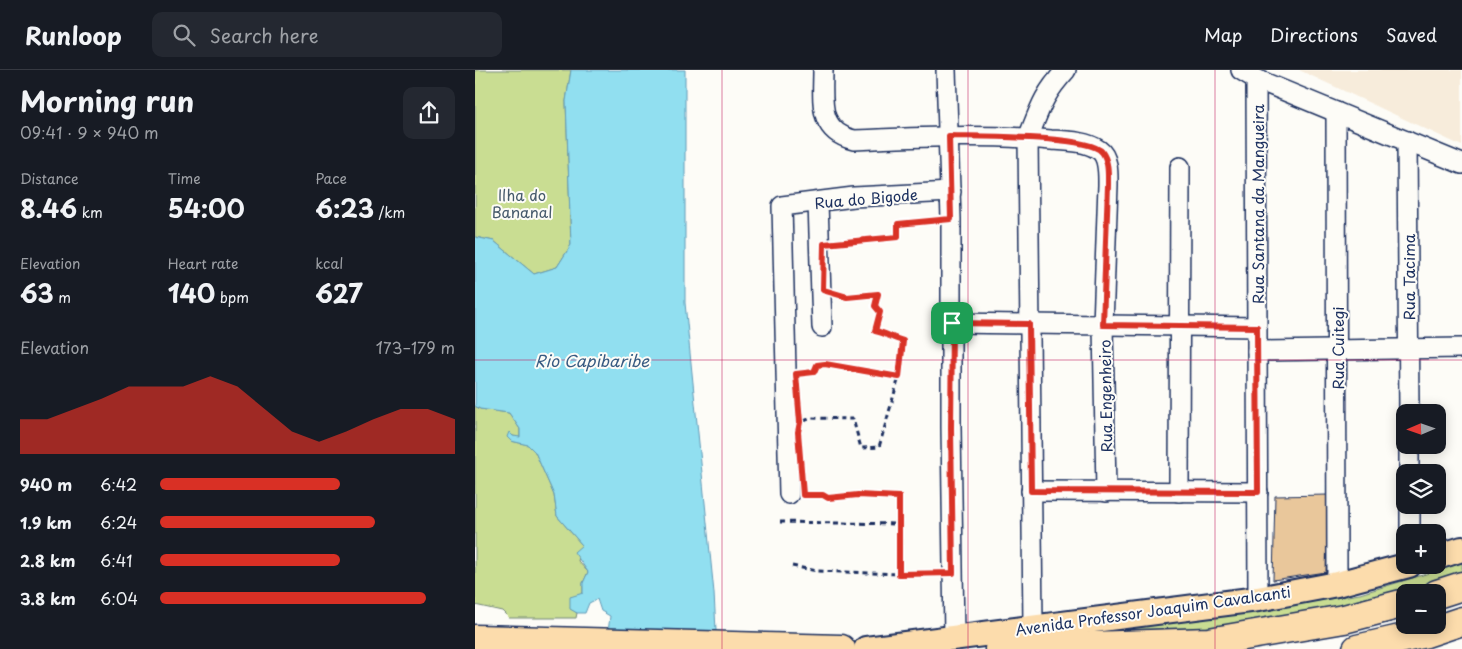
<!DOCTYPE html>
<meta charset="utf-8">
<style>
:root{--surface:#171b24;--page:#242831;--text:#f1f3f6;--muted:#9ea1a6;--line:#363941;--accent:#d93025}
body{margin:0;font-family:"Playpen Sans",sans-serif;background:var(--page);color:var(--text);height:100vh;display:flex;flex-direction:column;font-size:19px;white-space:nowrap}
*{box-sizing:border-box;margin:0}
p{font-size:16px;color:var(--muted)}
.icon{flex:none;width:28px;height:28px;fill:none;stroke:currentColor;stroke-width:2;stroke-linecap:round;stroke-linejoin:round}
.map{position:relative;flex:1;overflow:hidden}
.drawer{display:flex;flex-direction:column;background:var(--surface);width:475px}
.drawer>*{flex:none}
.needle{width:32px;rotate:268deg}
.tools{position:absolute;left:921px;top:334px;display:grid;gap:10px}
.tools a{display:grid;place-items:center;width:50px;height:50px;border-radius:10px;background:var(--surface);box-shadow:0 2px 12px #0003;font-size:25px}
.pin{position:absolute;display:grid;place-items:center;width:42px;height:42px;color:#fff;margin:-21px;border-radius:10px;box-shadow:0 2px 8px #0006}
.round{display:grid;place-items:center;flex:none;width:52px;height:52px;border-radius:10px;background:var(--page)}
.head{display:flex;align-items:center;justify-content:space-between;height:85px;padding:0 20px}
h1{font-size:28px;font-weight:700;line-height:38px}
.figures{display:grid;grid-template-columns:repeat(3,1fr);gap:8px;height:85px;padding:5px 20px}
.figures div{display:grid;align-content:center}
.figures b{font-size:25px;font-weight:700}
.figures small{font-size:14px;font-weight:400}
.figures p{font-size:14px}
.chart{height:140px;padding:10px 20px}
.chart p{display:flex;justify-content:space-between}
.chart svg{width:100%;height:90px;margin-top:5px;fill:var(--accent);opacity:.7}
ul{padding:0 20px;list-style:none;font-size:16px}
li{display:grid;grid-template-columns:80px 60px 1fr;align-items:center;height:38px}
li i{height:12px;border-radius:6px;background:var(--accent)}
header{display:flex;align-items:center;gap:30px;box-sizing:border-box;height:70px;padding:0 25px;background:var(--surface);border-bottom:1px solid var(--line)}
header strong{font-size:24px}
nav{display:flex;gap:28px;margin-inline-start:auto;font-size:18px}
.search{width:350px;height:45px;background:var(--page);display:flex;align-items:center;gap:12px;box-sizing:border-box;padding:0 18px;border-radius:10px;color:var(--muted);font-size:19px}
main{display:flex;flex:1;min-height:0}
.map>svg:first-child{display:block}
.built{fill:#f7ecdb}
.green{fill:#c9dd92;stroke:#728678}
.water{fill:#91dff0;stroke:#6299b6}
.building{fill:#e9c79b;stroke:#1b2f5e}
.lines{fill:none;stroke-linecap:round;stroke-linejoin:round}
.minor-casing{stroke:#1b2f5e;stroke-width:22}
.major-casing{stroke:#1b2f5e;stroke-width:28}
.highway-casing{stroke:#1b2f5e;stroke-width:31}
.path{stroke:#1b2f5e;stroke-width:3;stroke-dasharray:5 4;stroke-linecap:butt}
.minor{stroke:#fdfcf7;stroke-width:19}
.major{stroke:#fcdcac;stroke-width:24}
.highway{stroke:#fcdcac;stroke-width:28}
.route-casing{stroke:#fff;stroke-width:10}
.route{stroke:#d93025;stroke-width:6}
.grid{fill:none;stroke:#c2185b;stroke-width:1;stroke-opacity:0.55}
.labels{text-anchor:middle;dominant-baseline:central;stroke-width:4;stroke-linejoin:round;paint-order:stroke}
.park-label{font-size:15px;fill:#465a6b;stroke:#fdfcf7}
.street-label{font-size:15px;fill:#1b2f5e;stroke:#fdfcf7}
.water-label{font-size:16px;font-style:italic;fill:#385b82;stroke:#fdfcf7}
</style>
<header>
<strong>Runloop</strong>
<div class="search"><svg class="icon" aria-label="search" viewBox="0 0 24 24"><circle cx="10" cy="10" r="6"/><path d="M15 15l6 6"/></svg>Search here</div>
<nav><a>Map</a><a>Directions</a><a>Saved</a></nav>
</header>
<main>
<section class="drawer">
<div class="head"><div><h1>Morning run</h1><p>09:41 · 9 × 940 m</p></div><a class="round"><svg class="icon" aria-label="share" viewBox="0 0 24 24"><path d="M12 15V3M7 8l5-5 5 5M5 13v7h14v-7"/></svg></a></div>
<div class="figures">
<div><p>Distance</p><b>8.46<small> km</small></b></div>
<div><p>Time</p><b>54:00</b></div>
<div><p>Pace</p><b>6:23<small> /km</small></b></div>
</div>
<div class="figures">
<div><p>Elevation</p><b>63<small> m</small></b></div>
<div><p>Heart rate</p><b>140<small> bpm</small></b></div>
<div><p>kcal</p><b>627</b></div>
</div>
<div class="chart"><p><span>Elevation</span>173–179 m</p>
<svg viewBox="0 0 160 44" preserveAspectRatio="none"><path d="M0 44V27L10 27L20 22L30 17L40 11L50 11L60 11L70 6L80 11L90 22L100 33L110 38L120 33L130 27L140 22L150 22L160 27V44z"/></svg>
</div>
<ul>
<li><b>940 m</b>6:42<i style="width:61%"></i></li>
<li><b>1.9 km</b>6:24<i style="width:73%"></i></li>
<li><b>2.8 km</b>6:41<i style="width:61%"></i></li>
<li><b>3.8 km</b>6:04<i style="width:90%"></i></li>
</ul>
</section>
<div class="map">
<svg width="987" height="579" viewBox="0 0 987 579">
<rect width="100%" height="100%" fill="#fdfcf7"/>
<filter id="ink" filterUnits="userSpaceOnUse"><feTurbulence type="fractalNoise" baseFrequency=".02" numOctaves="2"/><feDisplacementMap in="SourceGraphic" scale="10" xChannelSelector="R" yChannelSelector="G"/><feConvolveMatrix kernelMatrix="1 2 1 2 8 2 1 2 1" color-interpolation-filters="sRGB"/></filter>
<g filter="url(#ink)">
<!-- built -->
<path class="built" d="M824 0H987V76Z"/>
<!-- green -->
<g class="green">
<path d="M0 0H96L91 31 96 175 82 197 59 204 19 171 0 167Z"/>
<path d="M0 336 5 339 34 343 45 359V368L38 366 36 371 54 375 60 382 79 425 82 446 107 475 103 491 113 502 108 513V523L103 527 95 538 102 543 101 548H34L27 541 0 535Z"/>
<path d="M987 493V507L937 522 779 556 589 564 793 539 885 524Z"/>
</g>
<!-- water -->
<path class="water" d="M96 0H210V233L239 523 242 579H131L135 546 126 541 122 529 114 533 110 543H102L95 539V527L108 523V513L113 502 99 482 107 475 82 446 79 425 60 382 53 375 36 371 32 367 34 362 38 366 45 367V359L34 343 5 339 0 336V167L19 171 59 204 82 197 96 175 91 31Z"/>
<!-- building -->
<path class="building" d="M853 425 851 502 798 510 800 426Z"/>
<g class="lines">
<defs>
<g id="minor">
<path d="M348 0C348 30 342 61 379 70 444 67 511 64 576 70 592 71 611 71 624 80 634 87 633 105 633 115L628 255 631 422"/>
<path d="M471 0 476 149V357L479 567"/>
<path d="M766 0 781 9 987 94"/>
<path d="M781 9 783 529"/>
<path d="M861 42 862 514"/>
<path d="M932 71 934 342"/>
<path d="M343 132 347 257"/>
<path d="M477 253 782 257"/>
<path d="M782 281 987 278"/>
<path d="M934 375V402"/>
<path d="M556 421 783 422"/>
<path d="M704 422 705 97"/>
<path d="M314 424 307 136 379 127 476 122"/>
<path d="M935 435V462"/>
<path d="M558 556 553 68C565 38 568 25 591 0"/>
</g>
<g id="major">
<path d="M962 487 987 479"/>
<path d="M391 579 783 529 862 514 934 495"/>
</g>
<g id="highway">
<path d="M962 524 987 516"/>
<path d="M0 569 366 579"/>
<path d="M524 579 734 572 869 549 930 533"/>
<path d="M882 579 951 563 987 551"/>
</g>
</defs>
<!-- minor casing -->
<use href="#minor" class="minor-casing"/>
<!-- major casing -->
<use href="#major" class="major-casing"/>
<!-- highway casing -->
<use href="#highway" class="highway-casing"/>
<!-- path -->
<g class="path">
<path d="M361 173 423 167V154L459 151"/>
<path d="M327 304 339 302 342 295 350 294 424 307"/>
<path d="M329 351 336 348 378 349 386 378 404 377 424 307 428 271C417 268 411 263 400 261L405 242 400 236 403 224 372 227 363 224"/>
<path d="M330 425H348L353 428 383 425 424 427V504L463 503"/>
<path d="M305 452 424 454"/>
<path d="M317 496 342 501 424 504"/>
</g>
<!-- minor -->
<use href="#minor" class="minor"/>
<!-- major -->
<use href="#major" class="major"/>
<!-- highway -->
<use href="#highway" class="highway"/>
</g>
</g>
<g class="lines" filter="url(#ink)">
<defs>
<path id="route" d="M474 66C499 67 613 65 627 82 634 91 633 105 633 115L628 255 782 257 783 422 556 421 554 254 477 253 476 358 478 503 424 504V427L383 425 353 428 348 425H328L323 362 325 352 321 304 339 302 342 295 350 294 424 307 428 271C417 268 411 263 400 261L405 242 400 236 403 224 372 227 348 220 349 174 423 167V154L476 149Z"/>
</defs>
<!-- route casing -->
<use href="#route" class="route-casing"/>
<!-- route -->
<use href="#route" class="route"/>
</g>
<!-- grid -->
<path class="grid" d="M247 0V579M493 0V579M740 0V579M0 290H987"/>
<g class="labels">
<!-- park labels -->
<g class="park-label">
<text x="47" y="124">Ilha do<tspan x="47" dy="17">Bananal</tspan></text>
</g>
<!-- street labels -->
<g class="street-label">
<text transform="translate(391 128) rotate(-5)">Rua do Bigode</text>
<text transform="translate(782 134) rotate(-90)">Rua Santana da Mangueira</text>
<text transform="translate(933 207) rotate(-90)">Rua Tacima</text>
<text transform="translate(862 278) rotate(-90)">Rua Cuitegi</text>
<text transform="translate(630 326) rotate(-91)">Rua Engenheiro</text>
<text transform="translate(678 540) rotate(-8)">Avenida Professor Joaquim Cavalcanti</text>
</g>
<!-- water labels -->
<g class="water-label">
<text x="117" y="290">Rio Capibaribe</text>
</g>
</g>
</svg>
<div class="tools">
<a><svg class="needle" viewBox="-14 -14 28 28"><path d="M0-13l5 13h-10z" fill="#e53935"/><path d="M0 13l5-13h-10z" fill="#9ea1a6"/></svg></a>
<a><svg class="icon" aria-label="layers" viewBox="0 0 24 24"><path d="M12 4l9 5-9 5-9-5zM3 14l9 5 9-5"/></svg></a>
<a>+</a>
<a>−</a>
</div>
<div class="pin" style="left:477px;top:253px;background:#1e9e55"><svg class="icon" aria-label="arrive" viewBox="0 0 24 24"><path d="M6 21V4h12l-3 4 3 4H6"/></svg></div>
</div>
</main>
